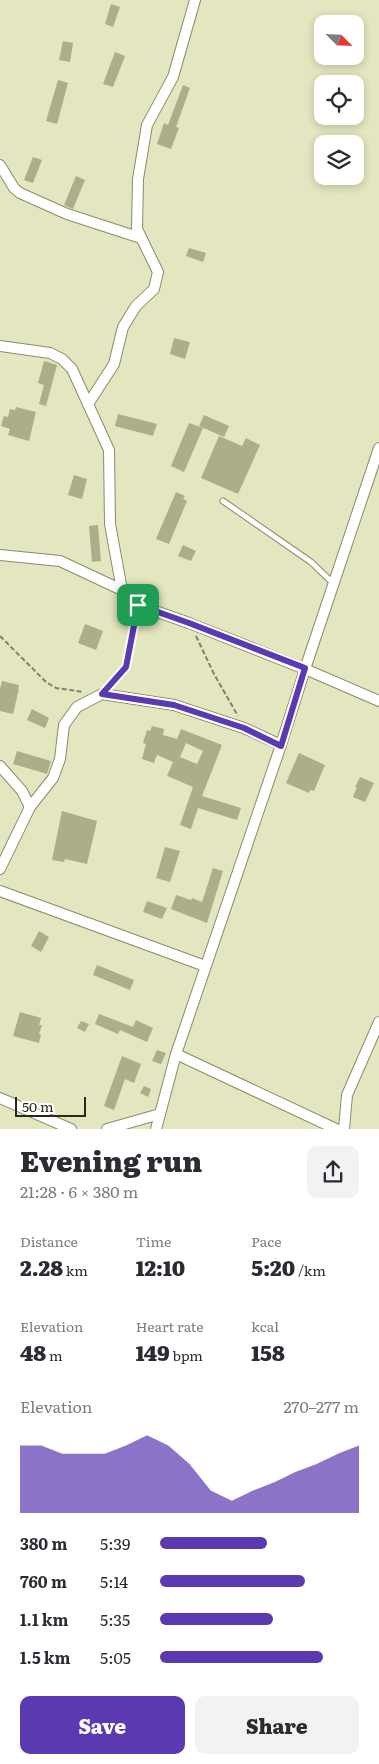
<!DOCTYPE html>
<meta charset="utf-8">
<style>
:root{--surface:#fff;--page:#f2f2f3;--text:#2b2b33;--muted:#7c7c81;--accent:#5b39b1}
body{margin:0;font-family:Literata,serif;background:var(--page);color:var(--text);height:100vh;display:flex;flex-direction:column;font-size:19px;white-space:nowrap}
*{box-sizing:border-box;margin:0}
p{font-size:16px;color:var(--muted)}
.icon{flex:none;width:28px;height:28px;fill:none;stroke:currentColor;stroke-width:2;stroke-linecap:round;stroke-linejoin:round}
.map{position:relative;height:1129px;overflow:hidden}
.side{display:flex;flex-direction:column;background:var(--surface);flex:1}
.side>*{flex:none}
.needle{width:32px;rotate:114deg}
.buttons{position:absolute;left:314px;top:15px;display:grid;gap:10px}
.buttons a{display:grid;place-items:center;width:50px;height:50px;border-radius:10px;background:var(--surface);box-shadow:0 2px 8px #0003;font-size:25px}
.scale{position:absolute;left:15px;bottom:12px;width:71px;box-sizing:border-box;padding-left:5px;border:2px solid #28291a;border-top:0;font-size:14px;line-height:18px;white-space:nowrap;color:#28291a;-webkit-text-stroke:4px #fff;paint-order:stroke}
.pin{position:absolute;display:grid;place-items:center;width:42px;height:42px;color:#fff;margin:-21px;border-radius:10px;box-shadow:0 2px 8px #0006}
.round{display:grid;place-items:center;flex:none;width:52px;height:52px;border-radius:10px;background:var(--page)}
.overview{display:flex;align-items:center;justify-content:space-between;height:85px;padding:0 20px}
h1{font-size:28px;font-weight:800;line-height:38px}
.stats{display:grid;grid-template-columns:repeat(3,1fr);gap:8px;height:85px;padding:5px 20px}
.stats div{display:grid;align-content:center}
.stats b{font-size:21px;font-weight:800}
.stats small{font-size:14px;font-weight:400}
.stats p{font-size:14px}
.chart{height:140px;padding:10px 20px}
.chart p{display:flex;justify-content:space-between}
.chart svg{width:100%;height:90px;margin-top:5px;fill:var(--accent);opacity:.7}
.action{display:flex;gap:10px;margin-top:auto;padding:10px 20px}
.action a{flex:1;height:58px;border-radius:10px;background:var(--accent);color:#fff;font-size:20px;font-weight:800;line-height:58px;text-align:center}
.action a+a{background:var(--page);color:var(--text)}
ul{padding:0 20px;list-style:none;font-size:16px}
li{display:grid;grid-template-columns:80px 60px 1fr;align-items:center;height:38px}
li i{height:12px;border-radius:6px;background:var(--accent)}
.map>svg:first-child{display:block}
.building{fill:#acae88;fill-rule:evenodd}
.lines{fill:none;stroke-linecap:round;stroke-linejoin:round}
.lane-casing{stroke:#8a8c67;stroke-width:7}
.street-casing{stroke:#8a8c67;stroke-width:12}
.path{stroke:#808267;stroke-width:2;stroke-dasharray:5 2.5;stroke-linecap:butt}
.lane{stroke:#fff;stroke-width:5}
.street{stroke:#fff;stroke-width:10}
.route-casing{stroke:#fff;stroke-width:10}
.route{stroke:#5b39b1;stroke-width:6}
</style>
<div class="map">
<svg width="379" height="1129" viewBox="0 0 379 1129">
<rect width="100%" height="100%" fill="#e3e6be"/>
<!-- building -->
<g class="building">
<path d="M111 4 120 7 113 27 105 24Z"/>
<path d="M63 41 73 43 70 62 59 60Z"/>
<path d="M115 52 125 56 113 87 103 84Z"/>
<path d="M58 80 68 83 57 124 46 121Z"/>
<path d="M183 85 190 88 176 127 179 128 171 149 157 144 164 123 168 125Z"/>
<path d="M33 157 42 160 33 183 24 180Z"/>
<path d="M76 176 85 180 73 209 64 205Z"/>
<path d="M189 248 206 253 203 262 186 256Z"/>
<path d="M174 338 190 342 185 359 170 354Z"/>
<path d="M44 361 57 365 46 406 39 404 44 385 38 383Z"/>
<path d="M16 407 36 412 29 441 8 435 10 429 1 426 4 416 8 417 10 409 15 410Z"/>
<path d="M118 414 157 424 153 436 115 426Z"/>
<path d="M204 415 229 426 224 437 199 426Z"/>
<path d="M189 423 203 428 184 472 171 466Z"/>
<path d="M219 436 242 446 246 438 260 445 238 494 201 478Z"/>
<path d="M74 475 87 479 82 499 68 495Z"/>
<path d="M176 492 185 496 183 499 187 501 169 544 156 539Z"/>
<path d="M98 525 101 561 92 562 89 526Z"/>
<path d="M183 545 196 551 191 561 178 556Z"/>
<path d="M85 624 103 631 96 650 78 643Z"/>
<path d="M2 681 19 685 18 689H19L13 714 0 711V689Z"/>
<path d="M32 709 49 718 45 728 27 720Z"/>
<path d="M152 726 164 729 163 735 177 739 181 729 222 745 202 796 241 808 237 820 198 808 191 829 180 825 193 787 167 776 173 762 157 755 154 763 142 759 146 744 143 743 147 730 150 731ZM186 743 203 751 197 764 180 757Z"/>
<path d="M17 751 51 761 47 774 13 764Z"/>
<path d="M299 753 325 765 314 791 310 790 309 793 286 783Z"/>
<path d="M360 777 374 783 365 802 353 797 357 787H355Z"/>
<path d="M62 811 97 821 87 864 65 859 64 862 52 860Z"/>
<path d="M165 847 180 851 170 882 156 878Z"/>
<path d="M213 868 223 871 207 923 171 909 176 895 191 900 192 898 202 902Z"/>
<path d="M147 901 167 908 162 919 143 912Z"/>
<path d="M39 931 49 937 41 952 31 946Z"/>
<path d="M97 965 134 980 130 990 93 975Z"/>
<path d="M20 1012 41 1018 39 1025H42L39 1034 41 1035 39 1043 13 1036Z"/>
<path d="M99 1014 133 1027 136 1020 153 1028 147 1042 120 1030 118 1034 95 1024Z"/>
<path d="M81 1021 89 1024 85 1032 77 1028Z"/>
<path d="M157 1050 166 1053 161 1064 152 1061Z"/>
<path d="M122 1056 141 1064 134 1083 125 1079 114 1110 104 1106Z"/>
<path d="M144 1086 151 1089 148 1097 140 1093Z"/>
</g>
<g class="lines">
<defs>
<path id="lane" d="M223 501 311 562 333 583"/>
<g id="street">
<path d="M0 165 14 188 20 193 67 214 141 238"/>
<path d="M0 346 50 353 62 359 72 369 109 450 110 524 122 590 138 605 189 623 305 669 379 448"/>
<path d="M88 404 114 364 123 327 136 306 154 289 158 272 137 229 138 179 147 125 173 77 195 0"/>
<path d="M0 555 60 561 122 590"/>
<path d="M281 745 176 1054 336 1129"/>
<path d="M0 766 22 791 30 807"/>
<path d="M0 869 30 807 53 778 60 759 64 725 77 707 102 694 174 705 244 728 281 745 305 669 379 701"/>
<path d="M0 891 205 966"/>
<path d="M0 1098 71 1129"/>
<path d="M107 1129 160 1114"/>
<path d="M156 1129 176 1054"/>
<path d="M344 1129 347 1095 379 1022"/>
</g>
</defs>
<!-- lane casing -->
<use href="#lane" class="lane-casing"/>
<!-- street casing -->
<use href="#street" class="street-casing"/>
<!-- path -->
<g class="path">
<path d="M0 636 46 682 56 688 84 692"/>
<path d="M196 636 214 674 238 716"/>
<path d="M110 685 126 667 136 614"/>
</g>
<!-- lane -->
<use href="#lane" class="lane"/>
<!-- street -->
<use href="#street" class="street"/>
</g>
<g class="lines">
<defs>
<path id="route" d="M138 605 189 623 305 668 281 746 244 728 174 705 102 694 126 667Z"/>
</defs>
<!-- route casing -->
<use href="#route" class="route-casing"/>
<!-- route -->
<use href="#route" class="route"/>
</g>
</svg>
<div class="buttons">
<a><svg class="needle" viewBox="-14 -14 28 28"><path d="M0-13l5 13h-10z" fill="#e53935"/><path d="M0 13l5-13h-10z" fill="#7c7c81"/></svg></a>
<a><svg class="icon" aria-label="locate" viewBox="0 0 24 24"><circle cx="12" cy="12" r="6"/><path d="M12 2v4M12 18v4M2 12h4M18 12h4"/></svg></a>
<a><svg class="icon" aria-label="layers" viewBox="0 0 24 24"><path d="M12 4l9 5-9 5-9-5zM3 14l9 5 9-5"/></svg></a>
</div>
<div class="scale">50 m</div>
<div class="pin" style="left:138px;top:605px;background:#1e9e55"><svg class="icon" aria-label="arrive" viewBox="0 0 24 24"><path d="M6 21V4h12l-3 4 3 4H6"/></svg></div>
</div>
<section class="side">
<div class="overview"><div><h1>Evening run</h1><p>21:28 · 6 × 380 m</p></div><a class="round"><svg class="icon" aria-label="share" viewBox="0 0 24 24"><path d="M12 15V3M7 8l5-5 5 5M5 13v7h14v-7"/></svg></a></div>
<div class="stats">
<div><p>Distance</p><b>2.28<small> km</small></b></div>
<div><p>Time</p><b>12:10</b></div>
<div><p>Pace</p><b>5:20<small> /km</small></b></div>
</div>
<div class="stats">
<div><p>Elevation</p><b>48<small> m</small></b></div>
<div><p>Heart rate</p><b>149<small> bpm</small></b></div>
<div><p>kcal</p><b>158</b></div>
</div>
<div class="chart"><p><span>Elevation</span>270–277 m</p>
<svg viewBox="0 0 160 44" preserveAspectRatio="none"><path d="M0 44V11L10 11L20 15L30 15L40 15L50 11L60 6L70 11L80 20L90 33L100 38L110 33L120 29L130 24L140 20L150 15L160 11V44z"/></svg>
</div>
<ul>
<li><b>380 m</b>5:39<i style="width:54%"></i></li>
<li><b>760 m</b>5:14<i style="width:73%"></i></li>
<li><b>1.1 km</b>5:35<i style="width:57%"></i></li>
<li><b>1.5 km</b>5:05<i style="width:82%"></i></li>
</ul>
<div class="action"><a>Save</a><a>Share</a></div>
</section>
